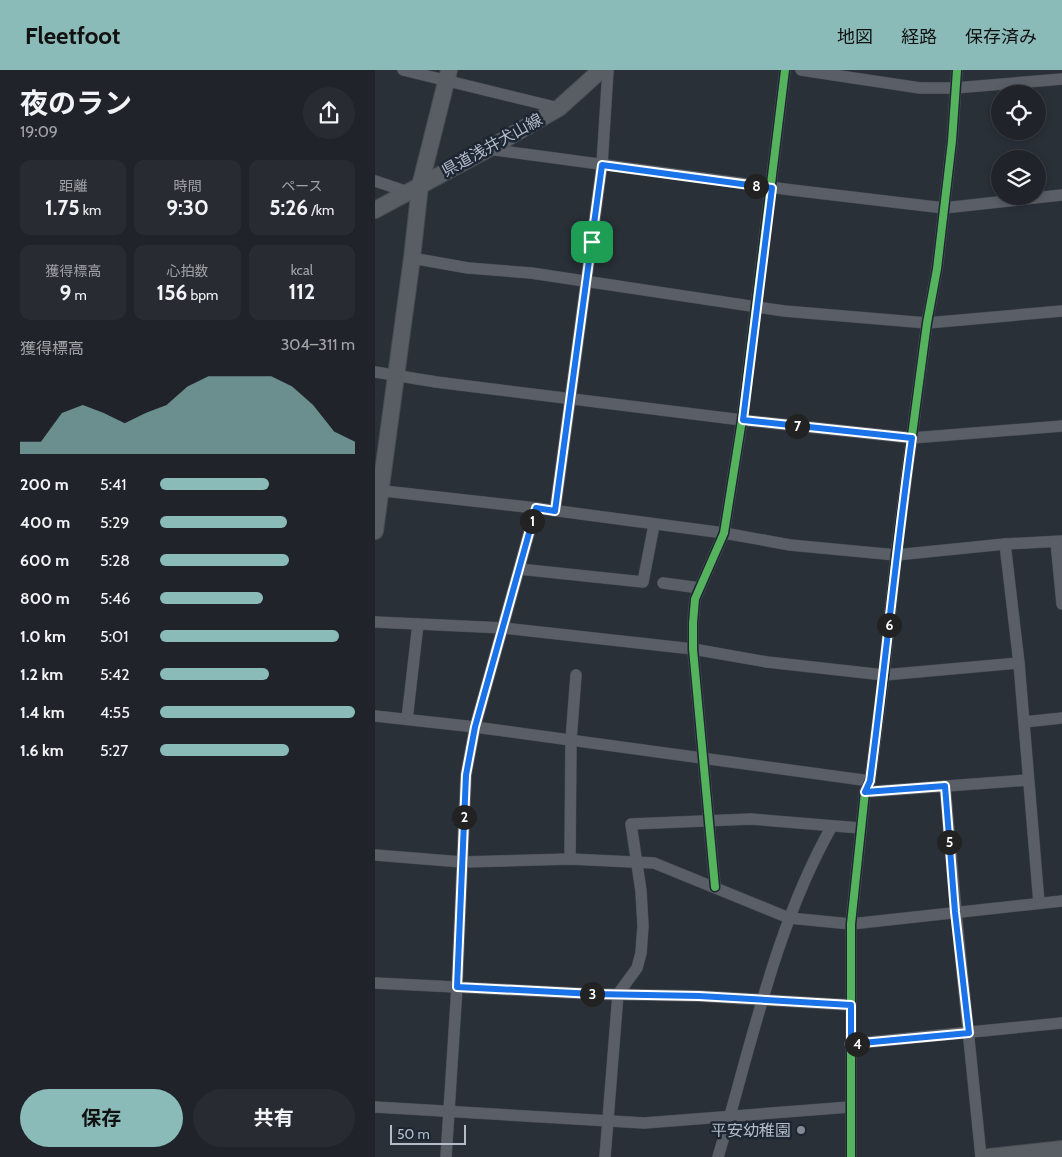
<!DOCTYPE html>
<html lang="ja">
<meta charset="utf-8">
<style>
:root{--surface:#20242a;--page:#282c32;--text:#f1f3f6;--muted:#a2a4a8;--line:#3d4147;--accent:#8bbbb9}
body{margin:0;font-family:Cabin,"Noto Sans JP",sans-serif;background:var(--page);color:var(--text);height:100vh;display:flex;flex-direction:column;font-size:19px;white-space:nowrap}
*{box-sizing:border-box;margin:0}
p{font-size:16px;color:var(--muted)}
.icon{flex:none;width:28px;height:28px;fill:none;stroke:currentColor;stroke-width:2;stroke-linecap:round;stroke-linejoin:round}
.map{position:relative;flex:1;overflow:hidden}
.details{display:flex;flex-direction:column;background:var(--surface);width:375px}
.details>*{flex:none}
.tools{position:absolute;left:616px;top:15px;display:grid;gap:10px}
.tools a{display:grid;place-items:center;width:55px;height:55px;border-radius:50%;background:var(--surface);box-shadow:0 2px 8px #0003,0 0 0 1px var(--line);font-size:25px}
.scale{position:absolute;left:15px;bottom:12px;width:76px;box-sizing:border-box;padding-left:5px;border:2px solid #b4bcc9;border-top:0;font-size:14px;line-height:18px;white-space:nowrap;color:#b4bcc9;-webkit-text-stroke:4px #1d2633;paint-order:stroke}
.pin{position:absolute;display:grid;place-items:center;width:42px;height:42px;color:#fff;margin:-21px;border-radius:10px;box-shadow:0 2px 8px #0006}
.km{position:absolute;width:25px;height:25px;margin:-12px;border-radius:50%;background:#222;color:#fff;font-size:14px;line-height:25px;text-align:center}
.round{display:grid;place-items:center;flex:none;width:52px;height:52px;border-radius:26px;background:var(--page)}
.headline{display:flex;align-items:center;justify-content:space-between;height:85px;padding:0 20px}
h1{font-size:28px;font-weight:700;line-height:38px}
.stats{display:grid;grid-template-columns:repeat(3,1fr);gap:8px;height:85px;padding:5px 20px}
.stats div{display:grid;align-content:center;border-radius:10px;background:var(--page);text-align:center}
.stats b{font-size:21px;font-weight:700}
.stats small{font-size:14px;font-weight:400}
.stats p{font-size:14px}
.chart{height:140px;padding:10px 20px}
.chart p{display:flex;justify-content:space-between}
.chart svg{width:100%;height:90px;margin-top:5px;fill:var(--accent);opacity:.7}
.primary-button{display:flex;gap:10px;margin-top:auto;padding:10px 20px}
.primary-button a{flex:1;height:58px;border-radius:30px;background:var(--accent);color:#111;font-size:20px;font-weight:700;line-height:58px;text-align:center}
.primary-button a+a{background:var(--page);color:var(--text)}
ul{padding:0 20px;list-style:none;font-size:16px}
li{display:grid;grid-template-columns:80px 60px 1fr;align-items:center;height:38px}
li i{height:12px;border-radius:6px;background:var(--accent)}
header{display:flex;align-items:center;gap:30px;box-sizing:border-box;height:70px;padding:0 25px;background:var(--accent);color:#111}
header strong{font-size:24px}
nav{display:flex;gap:28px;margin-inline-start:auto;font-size:18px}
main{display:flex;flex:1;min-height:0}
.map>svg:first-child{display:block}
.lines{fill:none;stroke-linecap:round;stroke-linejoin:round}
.street-casing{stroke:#484c53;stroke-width:12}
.secondary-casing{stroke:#484c53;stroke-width:18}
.street{stroke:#5a5e66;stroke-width:11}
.secondary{stroke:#595d64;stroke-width:16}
.cycleway-casing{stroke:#1d2633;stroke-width:11}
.cycleway{stroke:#56b35d;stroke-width:8}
.route-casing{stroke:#fff;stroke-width:10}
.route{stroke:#1a73e8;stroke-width:6}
.poi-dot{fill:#848b96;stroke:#1d2633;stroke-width:2}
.labels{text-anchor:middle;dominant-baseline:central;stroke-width:5;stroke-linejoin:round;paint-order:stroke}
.street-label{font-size:16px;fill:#b4bcc9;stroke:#1d2633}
.poi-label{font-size:16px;fill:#b4bcc9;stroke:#1d2633;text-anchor:end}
</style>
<header>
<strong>Fleetfoot</strong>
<nav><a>地図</a><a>経路</a><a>保存済み</a></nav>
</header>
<main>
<section class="details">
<div class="headline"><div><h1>夜のラン</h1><p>19:09</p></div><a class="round"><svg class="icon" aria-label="share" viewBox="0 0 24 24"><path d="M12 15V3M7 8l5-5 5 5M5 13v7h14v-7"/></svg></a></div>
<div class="stats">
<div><p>距離</p><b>1.75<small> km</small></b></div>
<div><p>時間</p><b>9:30</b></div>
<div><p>ペース</p><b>5:26<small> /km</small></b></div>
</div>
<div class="stats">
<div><p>獲得標高</p><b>9<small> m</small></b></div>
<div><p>心拍数</p><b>156<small> bpm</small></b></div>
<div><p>kcal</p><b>112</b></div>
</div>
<div class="chart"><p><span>獲得標高</span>304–311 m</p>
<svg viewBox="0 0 160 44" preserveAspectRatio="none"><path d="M0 44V38L10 38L20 24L30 20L40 24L50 29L60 24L70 20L80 11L90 6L100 6L110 6L120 6L130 11L140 20L150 33L160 38V44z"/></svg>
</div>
<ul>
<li><b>200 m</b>5:41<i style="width:56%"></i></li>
<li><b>400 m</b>5:29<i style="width:65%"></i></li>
<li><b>600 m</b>5:28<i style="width:66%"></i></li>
<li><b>800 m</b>5:46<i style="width:53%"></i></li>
<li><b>1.0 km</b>5:01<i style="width:92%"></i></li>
<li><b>1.2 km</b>5:42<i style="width:56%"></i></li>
<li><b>1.4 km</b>4:55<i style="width:100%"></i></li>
<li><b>1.6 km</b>5:27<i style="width:66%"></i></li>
</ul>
<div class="primary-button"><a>保存</a><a>共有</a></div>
</section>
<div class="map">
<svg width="687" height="1087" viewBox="0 0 687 1087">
<rect width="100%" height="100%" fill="#2a3038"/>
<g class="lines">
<defs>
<g id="street">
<path d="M28 0 184 38"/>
<path d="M426 0 545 18H580L687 9"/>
<path d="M113 79 417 120 569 138 687 125"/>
<path d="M0 111 33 122"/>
<path d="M37 188 93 198 156 203 409 241 552 253 687 241"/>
<path d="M0 302 61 312 367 350 537 368 687 356"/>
<path d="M0 420 161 438 349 463 415 475 521 485 630 474 687 471"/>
<path d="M180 441 227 95 233 0"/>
<path d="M681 472 687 534"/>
<path d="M630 474 644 593 664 833"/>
<path d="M144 499 268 512 279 455"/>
<path d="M288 513 325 518"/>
<path d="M0 552 129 558 318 579 392 592 509 605 644 593"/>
<path d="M0 646 100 657 495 711"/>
<path d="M32 649 43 554"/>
<path d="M649 652 687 648"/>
<path d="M570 716 581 842 606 1087"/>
<path d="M490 722 653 710"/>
<path d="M0 785 87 792 195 789 279 793 414 848 476 854 687 831"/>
<path d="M195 789 196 670 201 605"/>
<path d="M340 817 318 579V553L320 529 349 463 367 350 410 0"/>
<path d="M0 913 219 924 324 926 475 935"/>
<path d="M475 974 687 953"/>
<path d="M0 1037 269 1053 475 1037"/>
<path d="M71 1087 82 917 91 705 100 657 161 438"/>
<path d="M230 1087 243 924 262 898 266 883 268 856 266 821 256 754 376 749 485 758"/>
<path d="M343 1087C376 977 400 856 457 756"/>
<path d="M476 1087V854L490 722 495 711 509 605 521 485 552 253 562 199 577 71 582 0"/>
</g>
<g id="secondary">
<path d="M0 140 113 79 184 38 226 0"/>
<path d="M0 461 37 188 45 116 74 0"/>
<path d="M614 1087 687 1079"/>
</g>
</defs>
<!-- street casing -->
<use href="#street" class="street-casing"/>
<!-- secondary casing -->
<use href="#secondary" class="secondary-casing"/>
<!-- street -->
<use href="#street" class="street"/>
<!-- secondary -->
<use href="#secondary" class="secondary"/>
<defs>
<g id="cycleway">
<path d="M340 817 318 579V553L320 529 349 463 367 350 410 0"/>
<path d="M476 1087V854L490 722 495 711 509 605 521 485 552 253 562 199 577 71 582 0"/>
</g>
</defs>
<!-- cycleway casing -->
<use href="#cycleway" class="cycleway-casing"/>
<!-- cycleway -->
<use href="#cycleway" class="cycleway"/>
</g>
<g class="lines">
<defs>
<path id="route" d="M227 95 397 118 368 350 537 368C521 482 510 597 495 711L490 722 570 716 580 842 594 963 476 974V935L324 926 219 924 82 917 91 705 100 657 161 438 180 441Z"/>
</defs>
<!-- route casing -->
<use href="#route" class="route-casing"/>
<!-- route -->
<use href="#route" class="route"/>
</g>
<!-- markers -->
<circle class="poi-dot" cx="426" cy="1060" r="5"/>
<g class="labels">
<!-- street labels -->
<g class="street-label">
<text transform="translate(117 75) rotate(-29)">県道浅井犬山線</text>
</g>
<!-- poi labels -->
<g class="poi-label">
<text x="416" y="1060">平安幼稚園</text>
</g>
</g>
</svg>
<div class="tools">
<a><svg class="icon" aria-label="locate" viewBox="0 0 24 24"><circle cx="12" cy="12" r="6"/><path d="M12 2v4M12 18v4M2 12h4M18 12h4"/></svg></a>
<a><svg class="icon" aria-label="layers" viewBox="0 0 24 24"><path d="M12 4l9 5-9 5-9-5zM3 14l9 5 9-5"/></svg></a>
</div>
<div class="scale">50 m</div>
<div class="pin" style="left:217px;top:172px;background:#1e9e55"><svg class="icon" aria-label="arrive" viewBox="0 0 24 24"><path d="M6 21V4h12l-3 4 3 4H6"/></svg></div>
<b class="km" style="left:157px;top:451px">1</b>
<b class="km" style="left:89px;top:747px">2</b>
<b class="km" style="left:217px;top:924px">3</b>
<b class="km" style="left:482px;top:974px">4</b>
<b class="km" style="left:574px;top:772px">5</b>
<b class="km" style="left:514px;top:555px">6</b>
<b class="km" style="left:422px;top:356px">7</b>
<b class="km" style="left:381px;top:116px">8</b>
</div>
</main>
